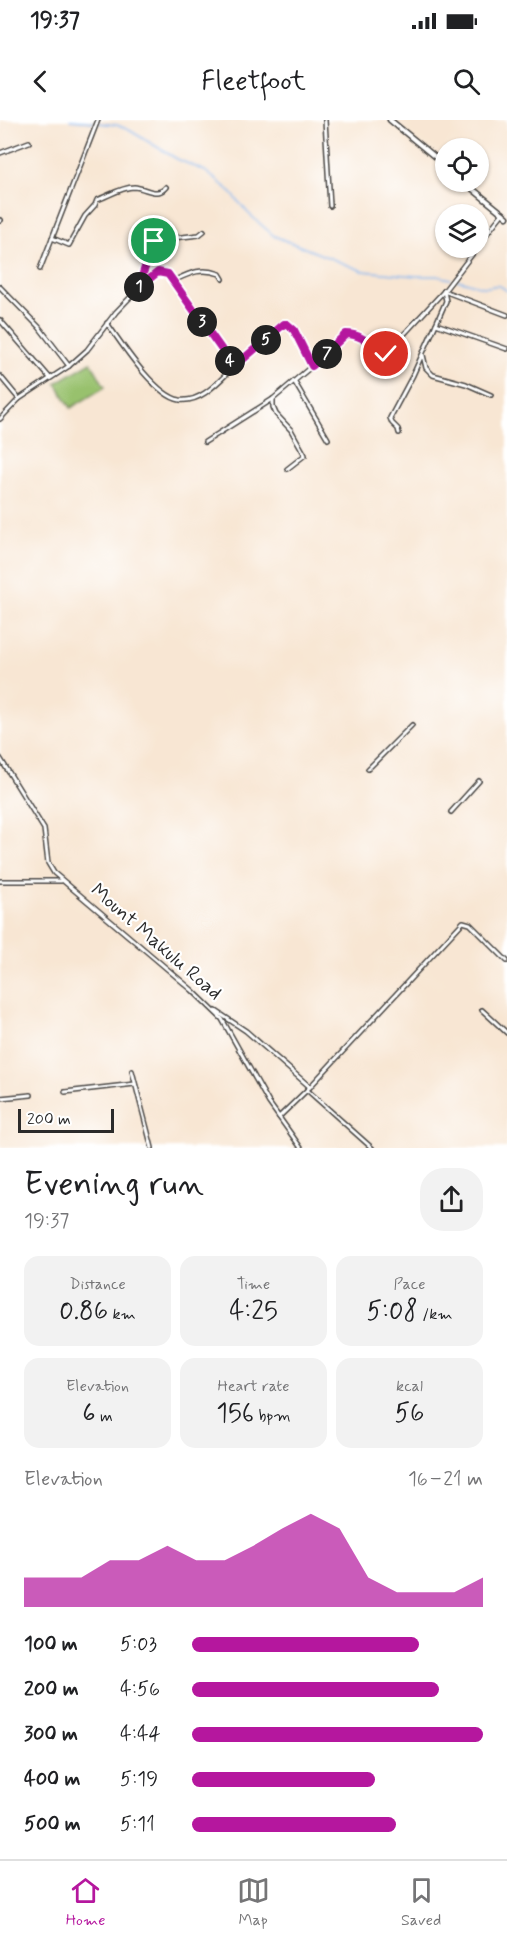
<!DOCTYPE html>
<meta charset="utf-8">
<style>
:root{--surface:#fff;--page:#f2f2f2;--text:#202124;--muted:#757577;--line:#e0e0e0;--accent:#b5179e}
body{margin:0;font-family:Mynerve,sans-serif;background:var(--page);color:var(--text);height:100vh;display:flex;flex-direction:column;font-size:22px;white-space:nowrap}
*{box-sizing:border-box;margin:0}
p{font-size:20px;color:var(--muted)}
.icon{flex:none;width:33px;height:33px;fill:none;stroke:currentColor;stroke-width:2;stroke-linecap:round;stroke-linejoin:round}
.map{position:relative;height:1028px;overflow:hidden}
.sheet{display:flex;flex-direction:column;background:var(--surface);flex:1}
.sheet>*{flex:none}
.buttons{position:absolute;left:435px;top:18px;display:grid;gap:12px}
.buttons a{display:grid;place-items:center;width:54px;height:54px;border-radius:50%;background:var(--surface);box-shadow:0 2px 4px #0004;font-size:30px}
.scale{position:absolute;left:18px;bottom:15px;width:96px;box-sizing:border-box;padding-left:6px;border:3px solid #2b2b2b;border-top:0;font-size:16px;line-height:21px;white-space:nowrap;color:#2b2b2b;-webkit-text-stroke:4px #fff;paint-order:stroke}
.pin{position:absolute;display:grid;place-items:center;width:51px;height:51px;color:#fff;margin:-26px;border:3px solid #fff;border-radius:50%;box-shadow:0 2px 6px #0007}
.km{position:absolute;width:30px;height:30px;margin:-15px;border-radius:50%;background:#222;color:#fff;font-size:16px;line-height:30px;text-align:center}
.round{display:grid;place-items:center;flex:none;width:63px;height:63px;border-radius:24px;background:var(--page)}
.headline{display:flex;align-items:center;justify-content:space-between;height:102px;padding:0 24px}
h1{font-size:33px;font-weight:600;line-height:45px}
.figures{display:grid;grid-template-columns:repeat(3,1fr);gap:9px;height:102px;padding:6px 24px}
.figures div{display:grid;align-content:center;border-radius:15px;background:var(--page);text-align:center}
.figures b{font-size:26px;font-weight:600}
.figures small{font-size:16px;font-weight:400}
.figures p{font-size:16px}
.chart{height:168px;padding:12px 24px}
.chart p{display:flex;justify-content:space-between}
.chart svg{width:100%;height:108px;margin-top:6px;fill:var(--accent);opacity:.7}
ul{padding:0 24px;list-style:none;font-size:20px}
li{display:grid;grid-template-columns:96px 72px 1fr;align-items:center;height:45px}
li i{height:15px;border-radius:8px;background:var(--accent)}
.status{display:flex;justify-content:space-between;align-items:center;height:42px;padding:0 30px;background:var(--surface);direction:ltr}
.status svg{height:16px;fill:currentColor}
header{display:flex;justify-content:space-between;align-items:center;height:78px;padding:0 24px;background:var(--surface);font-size:27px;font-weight:600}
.dock{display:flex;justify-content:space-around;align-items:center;height:84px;border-top:2px solid var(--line);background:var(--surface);font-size:16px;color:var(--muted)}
.dock a{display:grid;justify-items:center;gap:3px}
.dock .selected{color:var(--accent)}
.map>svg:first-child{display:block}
.grass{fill:#98c16d;stroke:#62764c;stroke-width:1.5}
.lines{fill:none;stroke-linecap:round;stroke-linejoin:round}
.stream{stroke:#82b6f0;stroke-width:1.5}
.street-casing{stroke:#4a4744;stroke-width:6}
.secondary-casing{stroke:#4a4744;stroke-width:7}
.street{stroke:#fff;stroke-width:3}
.secondary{stroke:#fff;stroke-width:4}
.route-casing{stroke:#fff;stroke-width:12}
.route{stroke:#b5179e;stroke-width:8}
.labels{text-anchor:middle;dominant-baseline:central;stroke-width:4.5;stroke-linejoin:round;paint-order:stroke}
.street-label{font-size:20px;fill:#2b2b2b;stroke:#fff}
</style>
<div class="status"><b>19:37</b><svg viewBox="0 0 49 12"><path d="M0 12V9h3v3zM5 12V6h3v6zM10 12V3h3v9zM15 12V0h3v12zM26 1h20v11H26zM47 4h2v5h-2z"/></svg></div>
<header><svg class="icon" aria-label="back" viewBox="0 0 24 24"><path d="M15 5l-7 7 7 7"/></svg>Fleetfoot<svg class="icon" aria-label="search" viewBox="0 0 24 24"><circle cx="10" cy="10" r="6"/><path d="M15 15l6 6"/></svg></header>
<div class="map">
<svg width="507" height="1028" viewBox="0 0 507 1028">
<rect width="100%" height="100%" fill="#fff"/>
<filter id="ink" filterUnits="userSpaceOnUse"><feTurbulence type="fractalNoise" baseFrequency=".0167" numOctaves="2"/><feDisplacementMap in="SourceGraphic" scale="12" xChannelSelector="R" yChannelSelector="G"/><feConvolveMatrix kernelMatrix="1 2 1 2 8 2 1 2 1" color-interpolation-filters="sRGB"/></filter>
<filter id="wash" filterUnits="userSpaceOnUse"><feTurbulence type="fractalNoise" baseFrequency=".008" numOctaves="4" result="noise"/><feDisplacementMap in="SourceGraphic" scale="24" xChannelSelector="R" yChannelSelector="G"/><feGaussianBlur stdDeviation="1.35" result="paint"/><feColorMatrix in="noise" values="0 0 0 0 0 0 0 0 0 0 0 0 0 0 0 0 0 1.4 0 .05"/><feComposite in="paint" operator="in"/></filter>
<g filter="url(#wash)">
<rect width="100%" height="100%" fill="#f8e6d3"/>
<!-- grass -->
<path class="grass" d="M91 242 105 267 71 288 56 263Z"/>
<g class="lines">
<!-- stream -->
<g class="stream">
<path d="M70 0 94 2"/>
<path d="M98 3 117 5 129 10 177 39 205 51 229 70 248 93 274 116 363 151 416 156H437L451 159"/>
<path d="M457 160C466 162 475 165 483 167 494 169 494 160 507 171"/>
</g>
</g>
</g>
<g filter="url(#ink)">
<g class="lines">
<defs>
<g id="street">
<path d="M325 0 330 86"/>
<path d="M0 33 29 22"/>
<path d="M0 101 1 100"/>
<path d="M52 118 69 125 85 96 95 85 97 80C108 76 122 67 134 67 147 68 157 78 166 67"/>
<path d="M478 125 503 93"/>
<path d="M40 149 98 0"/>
<path d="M173 161C190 153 201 147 220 154L223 159"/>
<path d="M139 166 156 120 199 115 204 111"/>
<path d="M0 167 39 207 69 246"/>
<path d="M444 171 507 195"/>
<path d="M0 200 50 258"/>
<path d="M107 203C121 223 155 276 180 280 203 283 222 257 237 244 253 231 268 218 283 204L291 206 312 246 273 279 205 322"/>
<path d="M436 204 507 229"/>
<path d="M423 235 426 248 433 255 466 264 491 275"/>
<path d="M312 246C323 237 337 218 349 213L367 220 384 236 444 171 477 128"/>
<path d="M0 256 19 279"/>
<path d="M294 261 328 319"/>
<path d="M273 279V287L276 294 291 310 305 335 287 349"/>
<path d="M0 299 19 279 69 246 87 230 116 192 150 157 161 151 168 154 234 247"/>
<path d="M399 313 398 309 392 303 390 298 413 255 436 204 446 181 444 171"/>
<path d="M0 638 44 709 48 743 54 753 192 870 222 899 269 983 301 1028"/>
<path d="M368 649 412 605"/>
<path d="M451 692 479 661"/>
<path d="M0 761H61"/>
<path d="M482 890 507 913"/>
<path d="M216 891 246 911 310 967"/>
<path d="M132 951 152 1028"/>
<path d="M307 970 372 1028"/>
<path d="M65 972 135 964"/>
<path d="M0 978 31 975"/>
<path d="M279 997 307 970 463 802 470 804 507 841"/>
</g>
<g id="secondary">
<path d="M390 0 446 46"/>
<path d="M464 62 507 97"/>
</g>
</defs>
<!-- street casing -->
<use href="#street" class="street-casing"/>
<!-- secondary casing -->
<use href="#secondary" class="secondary-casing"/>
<!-- street -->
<use href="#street" class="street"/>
<!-- secondary -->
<use href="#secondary" class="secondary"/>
</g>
</g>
<g class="lines" filter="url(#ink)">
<defs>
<path id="route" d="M154 121 138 168 158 152 168 154 234 247 284 204H287L294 210 312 246 346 214C363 214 371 226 384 236L386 234"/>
</defs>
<!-- route casing -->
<use href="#route" class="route-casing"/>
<!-- route -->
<use href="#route" class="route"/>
</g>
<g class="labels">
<!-- street labels -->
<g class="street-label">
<text transform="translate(156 822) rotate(41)">Mount Makulu Road</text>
</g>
</g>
</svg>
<div class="buttons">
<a><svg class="icon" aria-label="locate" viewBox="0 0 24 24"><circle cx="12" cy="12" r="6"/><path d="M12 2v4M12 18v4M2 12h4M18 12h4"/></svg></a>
<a><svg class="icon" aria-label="layers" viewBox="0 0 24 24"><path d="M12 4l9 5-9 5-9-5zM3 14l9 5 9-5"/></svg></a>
</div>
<div class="scale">200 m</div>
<div class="pin" style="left:154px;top:121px;background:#1e9e55"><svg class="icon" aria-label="arrive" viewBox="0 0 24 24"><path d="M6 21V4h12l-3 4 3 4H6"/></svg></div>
<div class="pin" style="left:386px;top:234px;background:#d93025"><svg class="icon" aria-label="check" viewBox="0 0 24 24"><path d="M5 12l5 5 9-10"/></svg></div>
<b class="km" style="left:139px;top:167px">1</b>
<b class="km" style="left:202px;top:202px">3</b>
<b class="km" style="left:230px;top:241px">4</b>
<b class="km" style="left:266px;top:220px">5</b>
<b class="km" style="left:327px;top:234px">7</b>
</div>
<section class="sheet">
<div class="headline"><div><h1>Evening run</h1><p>19:37</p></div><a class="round"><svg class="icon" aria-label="share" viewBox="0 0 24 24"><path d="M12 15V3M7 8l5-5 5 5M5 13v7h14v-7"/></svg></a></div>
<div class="figures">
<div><p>Distance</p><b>0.86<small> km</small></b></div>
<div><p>Time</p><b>4:25</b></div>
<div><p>Pace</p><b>5:08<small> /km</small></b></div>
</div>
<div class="figures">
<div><p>Elevation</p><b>6<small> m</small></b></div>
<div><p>Heart rate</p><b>156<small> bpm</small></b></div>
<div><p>kcal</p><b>56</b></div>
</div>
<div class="chart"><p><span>Elevation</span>16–21 m</p>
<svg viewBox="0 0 160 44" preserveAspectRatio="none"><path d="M0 44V32L10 32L20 32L30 25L40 25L50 19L60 25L70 25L80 19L90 12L100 6L110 12L120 32L130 38L140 38L150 38L160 32V44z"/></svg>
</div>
<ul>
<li><b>100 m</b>5:03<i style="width:78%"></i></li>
<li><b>200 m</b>4:56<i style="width:85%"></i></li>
<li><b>300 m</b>4:44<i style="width:100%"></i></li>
<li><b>400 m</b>5:19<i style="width:63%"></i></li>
<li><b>500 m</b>5:11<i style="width:70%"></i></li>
</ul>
</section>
<nav class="dock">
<a class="selected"><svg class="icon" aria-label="home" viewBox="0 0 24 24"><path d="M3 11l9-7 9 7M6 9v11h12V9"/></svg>Home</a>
<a><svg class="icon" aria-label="map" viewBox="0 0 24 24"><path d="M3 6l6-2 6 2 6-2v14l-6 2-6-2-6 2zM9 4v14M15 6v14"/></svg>Map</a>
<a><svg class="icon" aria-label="saved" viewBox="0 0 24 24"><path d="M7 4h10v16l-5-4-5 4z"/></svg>Saved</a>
</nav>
